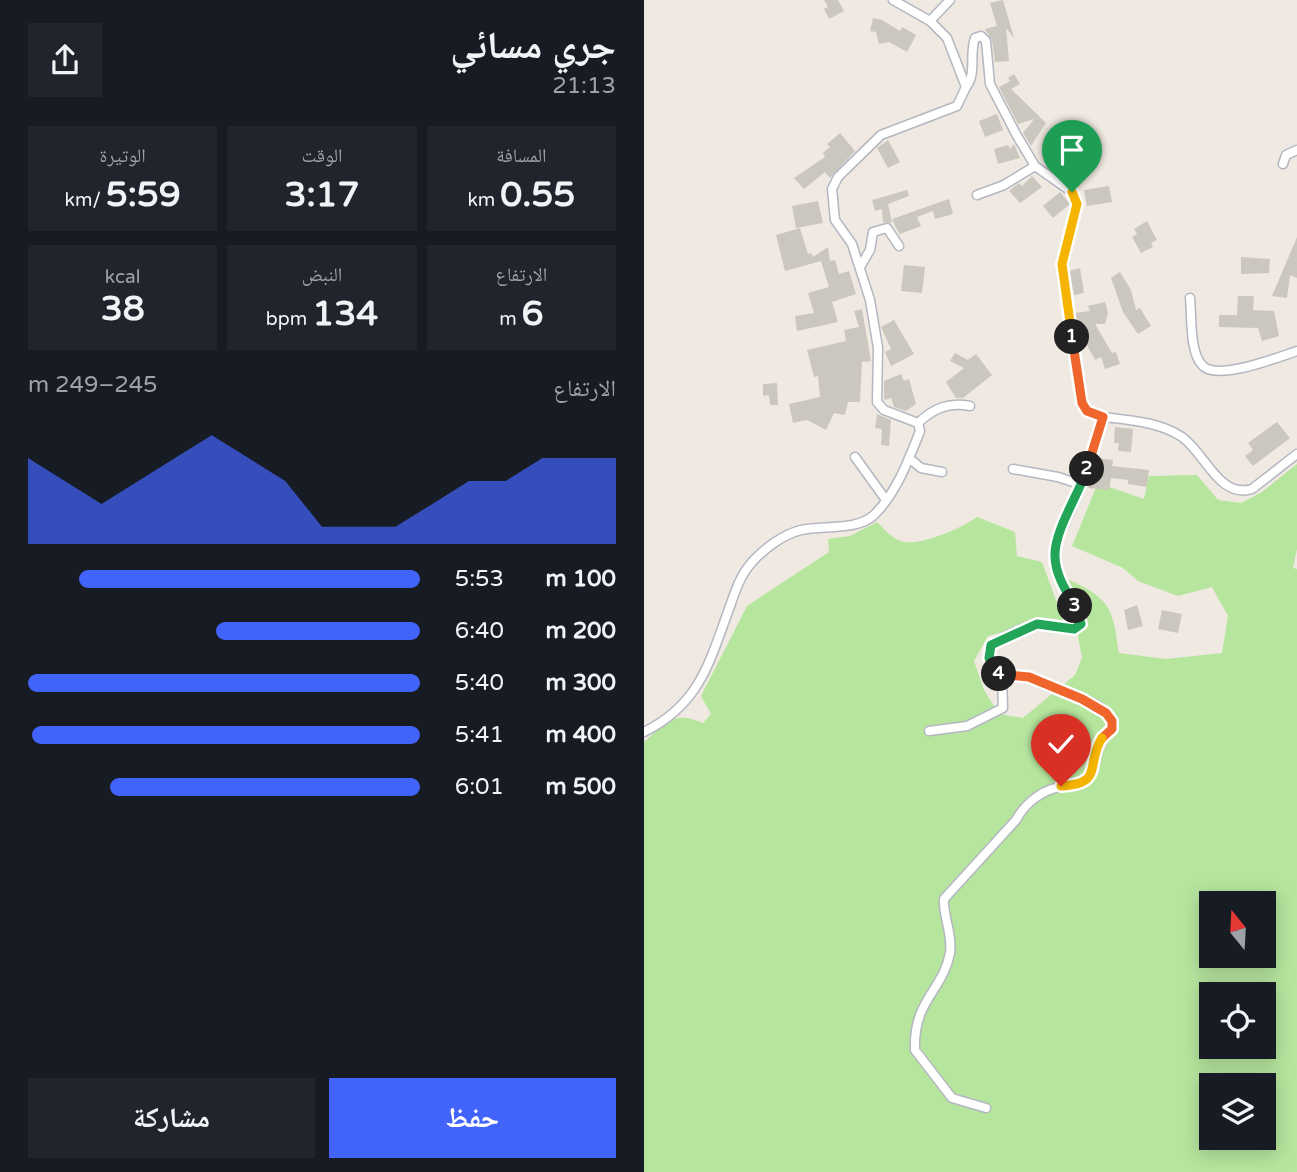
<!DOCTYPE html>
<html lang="ar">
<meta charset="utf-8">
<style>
:root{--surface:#171b24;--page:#20242c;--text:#f1f3f6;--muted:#9ea1a6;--accent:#4264fb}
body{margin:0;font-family:"Varela Round","Noto Naskh Arabic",sans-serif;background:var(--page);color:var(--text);direction:rtl;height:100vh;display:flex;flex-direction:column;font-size:26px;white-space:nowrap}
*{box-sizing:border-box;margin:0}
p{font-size:23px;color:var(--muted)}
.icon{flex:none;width:38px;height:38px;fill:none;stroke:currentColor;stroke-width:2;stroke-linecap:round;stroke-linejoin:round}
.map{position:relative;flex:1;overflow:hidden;direction:ltr}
.drawer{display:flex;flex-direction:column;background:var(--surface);width:644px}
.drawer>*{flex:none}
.needle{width:46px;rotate:342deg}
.tools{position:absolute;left:555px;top:891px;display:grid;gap:14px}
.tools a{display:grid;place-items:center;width:77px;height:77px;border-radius:0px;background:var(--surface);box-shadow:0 4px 18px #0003;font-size:35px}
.pin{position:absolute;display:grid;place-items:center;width:60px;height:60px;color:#fff;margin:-72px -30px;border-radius:50% 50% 50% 0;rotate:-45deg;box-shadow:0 0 7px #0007}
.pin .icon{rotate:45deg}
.km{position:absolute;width:35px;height:35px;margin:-18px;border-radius:50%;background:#222;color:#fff;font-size:19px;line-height:35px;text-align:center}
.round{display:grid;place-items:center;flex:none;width:74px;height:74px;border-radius:0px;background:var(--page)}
.headline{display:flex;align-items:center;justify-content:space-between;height:119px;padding:0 28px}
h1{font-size:38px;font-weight:800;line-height:52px}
.metrics{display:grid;grid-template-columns:repeat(3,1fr);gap:10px;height:119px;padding:7px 28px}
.metrics div{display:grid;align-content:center;border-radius:0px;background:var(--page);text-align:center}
.metrics b{font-size:35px;font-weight:800}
.metrics small{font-size:19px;font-weight:400}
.metrics p{font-size:19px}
.chart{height:196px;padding:14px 28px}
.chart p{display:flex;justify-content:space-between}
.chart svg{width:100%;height:126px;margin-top:7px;fill:var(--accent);opacity:.7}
.action{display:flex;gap:14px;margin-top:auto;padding:14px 28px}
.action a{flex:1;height:80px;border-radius:0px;background:var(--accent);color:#fff;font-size:28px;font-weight:800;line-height:80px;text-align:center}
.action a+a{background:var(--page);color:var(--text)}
ul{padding:0 28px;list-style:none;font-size:23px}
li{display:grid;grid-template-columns:112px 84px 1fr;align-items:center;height:52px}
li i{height:18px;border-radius:9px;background:var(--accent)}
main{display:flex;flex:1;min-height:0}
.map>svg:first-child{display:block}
.green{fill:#b6e59e;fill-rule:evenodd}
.building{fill:#cbc7bf}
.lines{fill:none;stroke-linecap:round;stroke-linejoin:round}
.minor-casing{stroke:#b4b7c1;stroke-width:11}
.minor{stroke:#fff;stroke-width:8}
.split-1-casing{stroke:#fff;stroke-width:14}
.split-2-casing{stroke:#fff;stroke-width:14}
.split-3-casing{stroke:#fff;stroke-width:14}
.split-4-casing{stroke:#fff;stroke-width:14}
.split-5-casing{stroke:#fff;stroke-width:14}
.split-6-casing{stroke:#fff;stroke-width:14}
.split-1{stroke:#f5b400;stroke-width:9}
.split-2{stroke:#f0652b;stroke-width:9}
.split-3{stroke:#22a559;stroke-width:9}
.split-4{stroke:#22a559;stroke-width:9}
.split-5{stroke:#f0652b;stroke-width:9}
.split-6{stroke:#f5b400;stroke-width:9}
</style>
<main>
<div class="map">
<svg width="653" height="1172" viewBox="0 0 653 1172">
<rect width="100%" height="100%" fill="#efe9e1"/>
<!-- green -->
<path class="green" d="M653 464V549L649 568 653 569V1172H0V742C22 723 29 710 59 723L67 714 57 696 103 606 185 552 184 539 206 536 233 522C240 529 249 540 260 542 279 545 318 528 333 517L371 532 373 556 398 562 422 628 416 634 405 633 391 623 344 636 330 661 340 690 355 714 379 718 431 675 438 658 423 579C466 598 469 608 475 653L522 659 578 653 584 616 568 587 534 596 494 581 479 568 428 546 454 483 500 499 505 476 553 475 574 500 597 503 618 492ZM567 903H620V956H567ZM567 994H620V1046H567ZM567 1085H620V1138H567Z"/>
<!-- building -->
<g class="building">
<path d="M180 0H194L200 11 185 19 180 9 184 7Z"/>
<path d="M359 0 370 38 362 28 365 61 351 62 348 40 341 29 353 26 346 3Z"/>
<path d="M229 18 238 20 256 31 258 27 272 35 263 52 245 42 235 44 232 32 226 31Z"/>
<path d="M370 74 376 84 367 89 402 123 387 146 379 133 390 119 374 124 355 87 366 81 364 78Z"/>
<path d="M353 114 359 130 341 137 335 121Z"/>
<path d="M196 133 211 151 186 178 181 172 160 189 150 178 181 157 179 153 186 147 183 144Z"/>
<path d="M244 140 256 162 244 168 233 148Z"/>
<path d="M370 144 376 158 354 164 350 149 364 145 366 149Z"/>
<path d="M388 176 398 187 376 203 365 191 375 183 378 186Z"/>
<path d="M465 186 468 202 443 206 440 190Z"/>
<path d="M263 190 265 196 244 204 248 223 239 222 238 209 231 211 228 200Z"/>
<path d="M416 192 426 204 409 218 399 206Z"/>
<path d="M305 199 309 214 291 219 289 211 273 217 277 226 256 234 252 228 248 219Z"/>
<path d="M174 201 179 223 152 228 148 206Z"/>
<path d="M503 221 513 240 507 243 509 247 497 253 488 237 493 234 490 229Z"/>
<path d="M156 228 164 254 167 253 169 257 184 247 186 261 191 260 195 274 205 271 212 294 188 302 194 322 153 331 151 316 170 313 164 293 185 287 177 261 141 271 132 235Z"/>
<path d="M653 237V278L646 275 643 298 628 296Z"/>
<path d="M597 257 626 259 625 273 597 274Z"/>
<path d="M260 265 281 267 278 293 257 291Z"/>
<path d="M436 268 440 293 430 295 425 271Z"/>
<path d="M476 272 487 290 492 310 496 308 507 326 494 334 479 312 467 278Z"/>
<path d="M594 296H610L609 310 630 311 635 336 618 341 614 328 575 327V315H593Z"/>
<path d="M461 302 464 313 461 324H451L468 353 472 352 476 364 461 369 457 357 451 360 439 338H435L431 313 446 311 444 306Z"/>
<path d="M218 309 227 361 218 362 216 402H204L201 415 190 413 182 430 163 420 149 423 145 404 176 397 174 376 170 377 163 350 202 341 200 330 215 327 210 311Z"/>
<path d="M250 320 270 354 247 366 241 352 247 349 237 327Z"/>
<path d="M311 353 324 360 332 354 348 375 319 398H312L302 382 320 368 306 361Z"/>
<path d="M257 374 260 381 265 379 272 404 262 411 250 407 247 398 241 400 240 397V381Z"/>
<path d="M133 383 134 405H126L125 395 119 396V384Z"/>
<path d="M233 414 247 420 245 446 237 445 238 429 231 428Z"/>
<path d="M633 422 646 438 609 466 601 456 609 450 604 443Z"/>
<path d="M471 427 489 429 487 452 474 451 475 443H470Z"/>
<path d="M453 458 469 460 468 466 505 470 503 487 484 484V480L467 478 465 490 444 488Z"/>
<path d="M493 605 499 626 484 630 480 610Z"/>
<path d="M518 610 538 614 534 633 514 629Z"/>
</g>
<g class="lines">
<defs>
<g id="minor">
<path d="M286 21 306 0"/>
<path d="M322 87C333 74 325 53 331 38L337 36 342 41 346 84 372 134 391 166 428 192 433 204 418 271 438 403 443 411 459 417 438 485 416 534 410 555 415 577 437 624C423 634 412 624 396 624 384 625 362 635 352 642 342 649 345 668 355 674 362 677 373 674 381 676 388 678 394 682 400 685 420 694 470 701 468 729 447 749 455 769 441 782 435 787 428 785 420 786 399 789 382 802 372 820L300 899C299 917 309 935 306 953 299 991 269 1000 271 1050L308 1098 342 1108"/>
<path d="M639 164 642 155 653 150"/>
<path d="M333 195 360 185 391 166"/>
<path d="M216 267 226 250 229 232 243 228 255 246"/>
<path d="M546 298C548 316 545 353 559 366 574 381 635 357 653 351"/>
<path d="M459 417C485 420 516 422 538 437 561 453 575 499 608 489L653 454"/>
<path d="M274 423C290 408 305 402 326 406"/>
<path d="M211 457 242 500"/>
<path d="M265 458 277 468 298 472"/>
<path d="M369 469 414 477 438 485"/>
<path d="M285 731 323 726 359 708 358 676"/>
<path d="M0 732C56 704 65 663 85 609 91 592 96 575 109 561 121 548 140 534 157 530 179 525 213 531 230 515 252 494 265 459 276 431L274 423 240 410 233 402 234 348 226 300 208 244 191 220 188 189 194 177 237 135 313 106 322 87 303 38 286 21 249 0"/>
</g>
</defs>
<!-- minor casing -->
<use href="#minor" class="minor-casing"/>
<!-- minor -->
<use href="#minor" class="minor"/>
</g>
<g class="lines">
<defs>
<path id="split-1" d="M428 337 418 264 433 204 428 192"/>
<path id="split-2" d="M428 337 438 403 443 411 459 417 443 469"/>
<path id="split-3" d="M431 606C422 591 411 574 411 556 410 531 435 494 443 469"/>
<path id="split-4" d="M355 674 345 658 347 645 393 624 430 629 437 624 431 606"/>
<path id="split-5" d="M355 674 385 677 438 699 462 713 468 721V729L458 738"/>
<path id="split-6" d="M417 786C461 784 441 764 458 738"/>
</defs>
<!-- split-1 casing -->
<use href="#split-1" class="split-1-casing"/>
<!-- split-2 casing -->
<use href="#split-2" class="split-2-casing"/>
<!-- split-3 casing -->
<use href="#split-3" class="split-3-casing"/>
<!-- split-4 casing -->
<use href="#split-4" class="split-4-casing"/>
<!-- split-5 casing -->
<use href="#split-5" class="split-5-casing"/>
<!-- split-6 casing -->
<use href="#split-6" class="split-6-casing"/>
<!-- split-1 -->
<use href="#split-1" class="split-1"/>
<!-- split-2 -->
<use href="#split-2" class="split-2"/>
<!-- split-3 -->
<use href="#split-3" class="split-3"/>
<!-- split-4 -->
<use href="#split-4" class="split-4"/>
<!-- split-5 -->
<use href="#split-5" class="split-5"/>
<!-- split-6 -->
<use href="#split-6" class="split-6"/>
</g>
</svg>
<div class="tools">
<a><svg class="needle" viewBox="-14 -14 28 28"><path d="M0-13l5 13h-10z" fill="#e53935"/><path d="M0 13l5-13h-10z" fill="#9ea1a6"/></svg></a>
<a><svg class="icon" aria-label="locate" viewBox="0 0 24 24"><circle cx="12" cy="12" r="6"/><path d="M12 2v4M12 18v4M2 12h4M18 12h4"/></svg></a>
<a><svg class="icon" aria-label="layers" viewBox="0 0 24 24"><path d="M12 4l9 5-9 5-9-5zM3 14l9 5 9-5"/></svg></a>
</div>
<div class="pin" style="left:428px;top:192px;background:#1e9e55"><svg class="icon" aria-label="arrive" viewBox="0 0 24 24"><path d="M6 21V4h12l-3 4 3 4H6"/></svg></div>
<div class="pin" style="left:417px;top:786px;background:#d93025"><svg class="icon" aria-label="check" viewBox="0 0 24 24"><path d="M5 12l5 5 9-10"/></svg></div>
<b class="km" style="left:428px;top:337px">1</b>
<b class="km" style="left:443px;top:469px">2</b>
<b class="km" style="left:431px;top:606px">3</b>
<b class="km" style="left:355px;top:674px">4</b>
</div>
<section class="drawer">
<div class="headline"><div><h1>جري مسائي</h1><p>21:13</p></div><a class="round"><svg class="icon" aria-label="share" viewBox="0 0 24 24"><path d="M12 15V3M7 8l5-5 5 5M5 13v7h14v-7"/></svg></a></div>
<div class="metrics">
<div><p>المسافة</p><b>0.55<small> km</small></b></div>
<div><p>الوقت</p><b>3:17</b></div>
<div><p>الوتيرة</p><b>5:59<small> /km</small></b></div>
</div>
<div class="metrics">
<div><p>الارتفاع</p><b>6<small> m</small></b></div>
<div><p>النبض</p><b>134<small> bpm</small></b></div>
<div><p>kcal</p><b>38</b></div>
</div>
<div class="chart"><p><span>الارتفاع</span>245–249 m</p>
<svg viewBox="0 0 160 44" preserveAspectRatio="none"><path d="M0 44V14L10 22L20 30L30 22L40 14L50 6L60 14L70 22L80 38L90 38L100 38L110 30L120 22L130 22L140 14L150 14L160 14V44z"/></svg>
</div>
<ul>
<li><b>100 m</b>5:53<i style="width:87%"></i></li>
<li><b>200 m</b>6:40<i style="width:52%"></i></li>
<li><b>300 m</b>5:40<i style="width:100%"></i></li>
<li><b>400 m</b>5:41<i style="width:99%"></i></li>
<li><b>500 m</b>6:01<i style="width:79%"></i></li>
</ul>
<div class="action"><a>حفظ</a><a>مشاركة</a></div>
</section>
</main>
